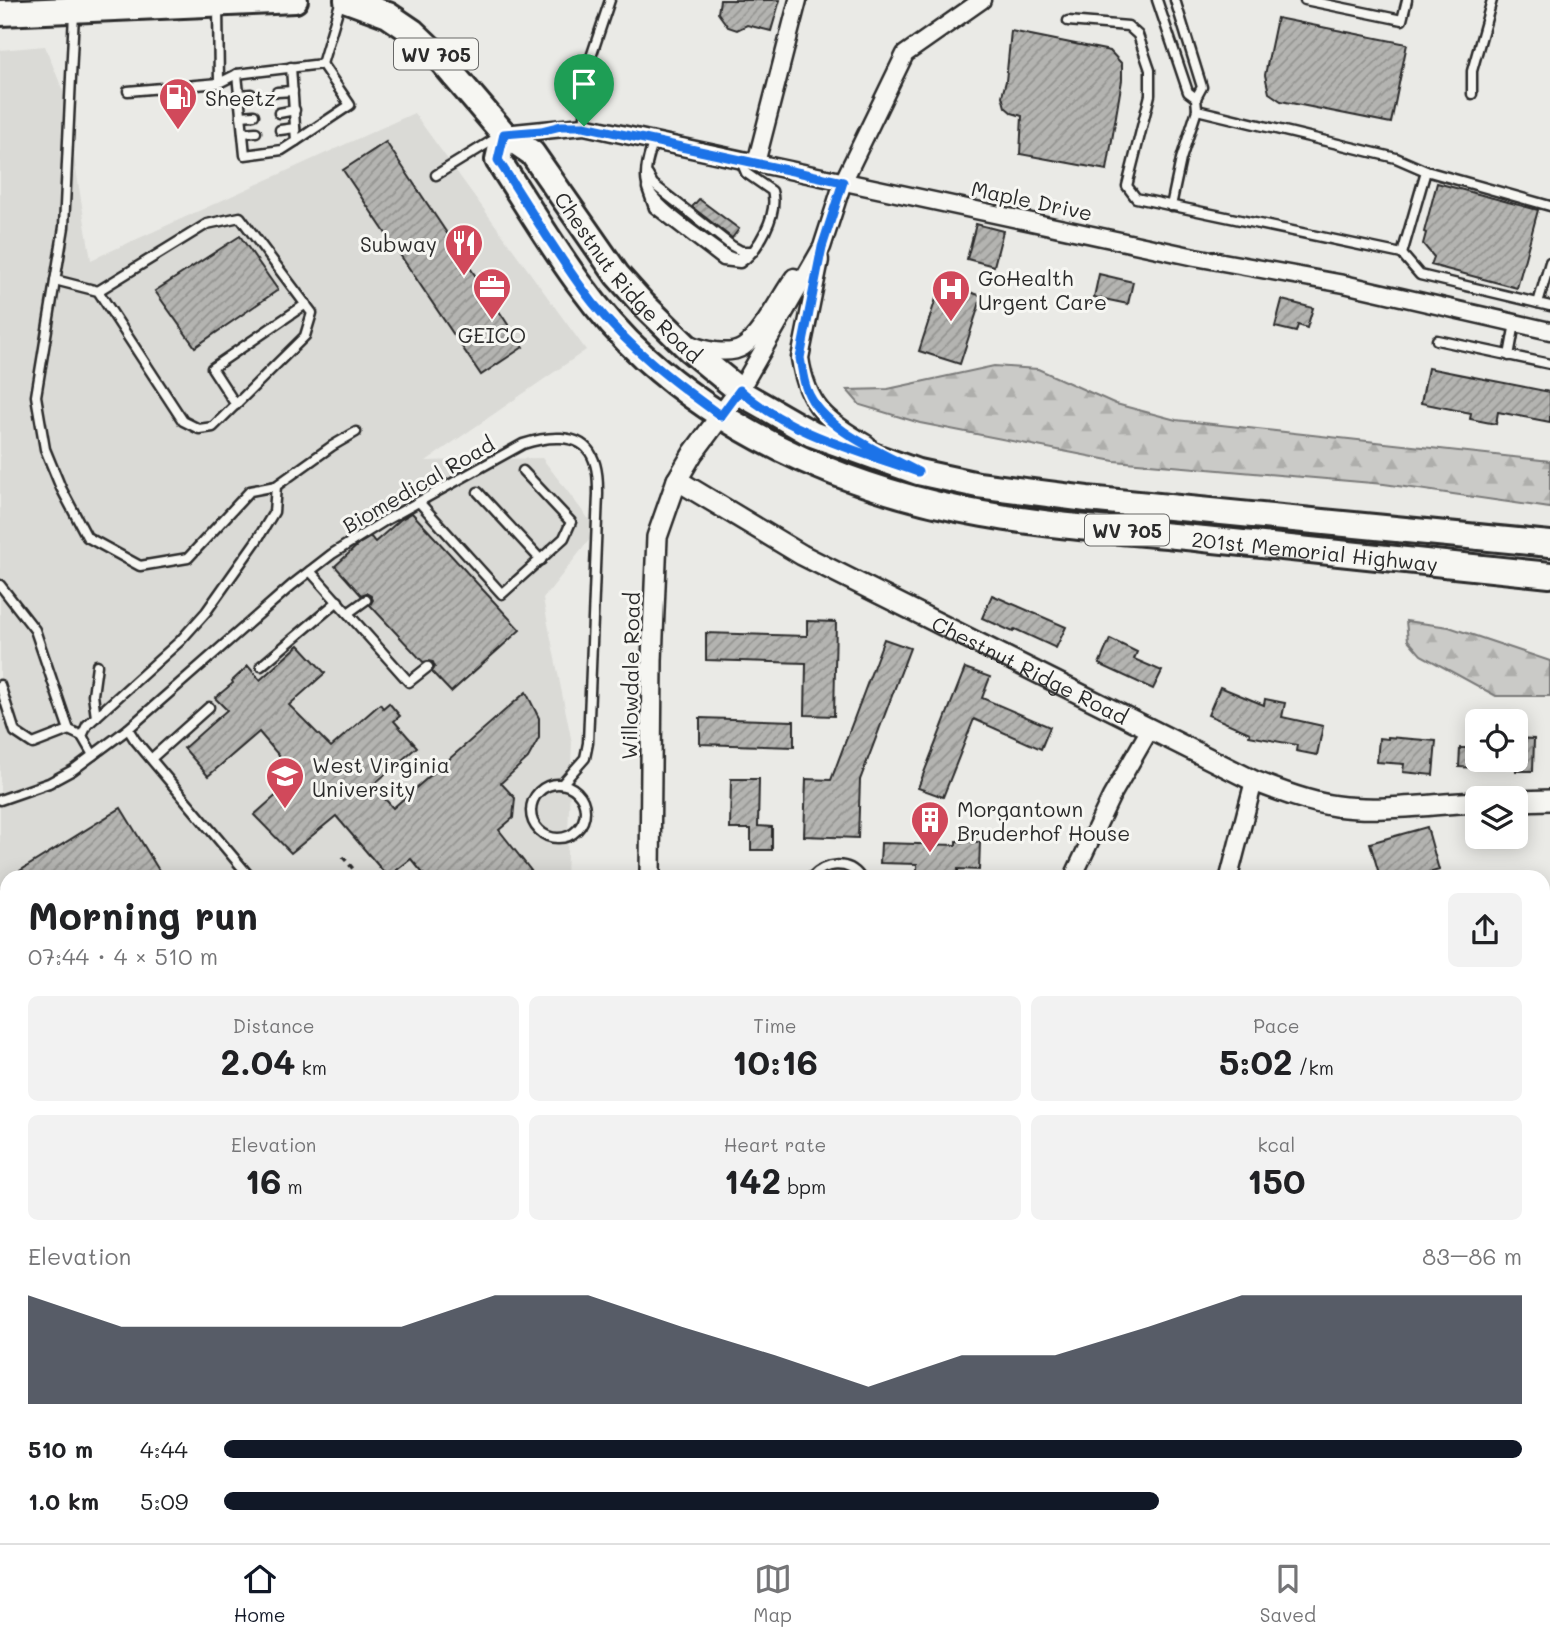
<!DOCTYPE html>
<meta charset="utf-8">
<style>
:root{--surface:#fff;--page:#f2f2f2;--text:#202124;--muted:#757577;--line:#e0e0e0;--accent:#111827}
body{margin:0;font-family:Mali,sans-serif;background:var(--page);color:var(--text);height:100vh;display:flex;flex-direction:column;font-size:26px;white-space:nowrap}
*{box-sizing:border-box;margin:0}
p{font-size:23px;color:var(--muted)}
.icon{flex:none;width:38px;height:38px;fill:none;stroke:currentColor;stroke-width:2;stroke-linecap:round;stroke-linejoin:round}
.map{position:relative;flex:1;overflow:hidden}
.side{position:absolute;left:0px;top:870px;width:1550px;height:674px;display:flex;flex-direction:column;background:var(--surface);border-radius:21px 21px 0 0;box-shadow:0 4px 18px #0003}
.side>*{flex:none}
.tools{position:absolute;left:1465px;top:709px;display:grid;gap:14px}
.tools a{display:grid;place-items:center;width:63px;height:63px;border-radius:10px;background:var(--surface);box-shadow:0 4px 18px #0003;font-size:35px}
.pin{position:absolute;display:grid;place-items:center;width:60px;height:60px;color:#fff;margin:-72px -30px;border-radius:50% 50% 50% 0;rotate:-45deg;box-shadow:0 0 7px #0007}
.pin .icon{rotate:45deg}
.round{display:grid;place-items:center;flex:none;width:74px;height:74px;border-radius:10px;background:var(--page)}
.headline{display:flex;align-items:center;justify-content:space-between;height:119px;padding:0 28px}
h1{font-size:38px;font-weight:700;line-height:52px}
.figures{display:grid;grid-template-columns:repeat(3,1fr);gap:10px;height:119px;padding:7px 28px}
.figures div{display:grid;align-content:center;border-radius:10px;background:var(--page);text-align:center}
.figures b{font-size:35px;font-weight:700}
.figures small{font-size:19px;font-weight:400}
.figures p{font-size:19px}
.chart{height:196px;padding:14px 28px}
.chart p{display:flex;justify-content:space-between}
.chart svg{width:100%;height:126px;margin-top:7px;fill:var(--accent);opacity:.7}
ul{padding:0 28px;list-style:none;font-size:23px}
li{display:grid;grid-template-columns:112px 84px 1fr;align-items:center;height:52px}
li i{height:18px;border-radius:9px;background:var(--accent)}
.dock{display:flex;justify-content:space-around;align-items:center;height:98px;border-top:2px solid var(--line);background:var(--surface);font-size:19px;color:var(--muted)}
.dock a{display:grid;justify-items:center;gap:4px}
.dock .active{color:var(--accent)}
.map>svg:first-child{display:block}
.built{fill:#dadad6}
.forest{fill:url(#forest-firs);stroke:#7a7a79;stroke-width:2}
.building{fill:url(#building-hatch);stroke:#2b2b2b;stroke-width:2}
.lines{fill:none;stroke-linecap:round;stroke-linejoin:round}
.service-casing{stroke:#2b2b2b;stroke-width:13}
.minor-casing{stroke:#2b2b2b;stroke-width:21}
.tertiary-casing{stroke:#2b2b2b;stroke-width:24}
.primary-casing{stroke:#2b2b2b;stroke-width:30}
.path{stroke:#2b2b2b;stroke-width:3.5;stroke-dasharray:5 5;stroke-linecap:butt}
.service{stroke:#f6f6f2;stroke-width:8}
.minor{stroke:#f6f6f2;stroke-width:16}
.tertiary{stroke:#f6f6f2;stroke-width:19}
.primary{stroke:#f6f6f2;stroke-width:24}
.route-casing{stroke:#fff;stroke-width:14}
.route{stroke:#1a73e8;stroke-width:9}
.labels{text-anchor:middle;dominant-baseline:central;stroke-width:6;stroke-linejoin:round;paint-order:stroke}
.shield{fill:#f6f6f2;stroke:#686867;stroke-width:2}
.shield-label{font-size:19px;font-weight:bold;fill:#2b2b2b}
.poi-label{font-size:21px;fill:#2b2b2b;stroke:#f6f6f2;text-anchor:start}
.street-label{font-size:21px;fill:#2b2b2b;stroke:#f6f6f2}
</style>
<div class="map">
<svg width="1550" height="1543" viewBox="0 0 1550 1543">
<defs>
<pattern id="forest-firs" width="22" height="20" patternUnits="userSpaceOnUse" patternTransform="scale(1.75)"><rect width="22" height="20" fill="#cacac7"/><path d="M5 1l3.5 6h-7zM16 11l3.5 6h-7z" fill="#aeaeab"/></pattern>
<pattern id="building-hatch" width="6" height="6" patternUnits="userSpaceOnUse" patternTransform="scale(1.75)"><rect width="6" height="6" fill="#b4b4b1"/><path d="M-1 1l2-2M0 6l6-6M5 7l2-2" fill="none" stroke="#939390"/></pattern>
</defs>
<rect width="100%" height="100%" fill="#eaeae6"/>
<filter id="ink" filterUnits="userSpaceOnUse"><feTurbulence type="fractalNoise" baseFrequency=".0143" numOctaves="2"/><feDisplacementMap in="SourceGraphic" scale="14" xChannelSelector="R" yChannelSelector="G"/><feConvolveMatrix kernelMatrix="1 2 1 2 8 2 1 2 1" color-interpolation-filters="sRGB"/></filter>
<g filter="url(#ink)">
<!-- built -->
<path class="built" d="M45 46 63 91 91 260 414 113 586 350 426 461 542 458 597 530 543 599 572 743 566 877H7V1536H625V1543H0V50Z"/>
<!-- forest -->
<g class="forest">
<path d="M994 366 1038 369 1116 404 1176 420 1550 461V508L1384 484 1114 461 920 423 860 405 847 390 888 389Z"/>
<path d="M1406 621 1449 627 1550 661V696H1496L1421 655 1408 640Z"/>
<path d="M1544 1139H1550V1543H1422L1421 1537 1544 1536Z"/>
</g>
<!-- building -->
<g class="building">
<path d="M720 0H780L771 31 747 25 737 30 728 27 718 13Z"/>
<path d="M1277 18 1407 44 1391 123 1281 101 1269 93 1265 75Z"/>
<path d="M1011 31 1110 51 1122 64V80L1107 170 1020 154 1022 116 1012 113 1005 107 1002 96 1006 81Z"/>
<path d="M386 142 523 347 481 375 343 170Z"/>
<path d="M1437 183 1538 210 1517 288 1431 265 1434 257 1423 244 1426 233 1424 232Z"/>
<path d="M699 199 739 229 732 238 692 207Z"/>
<path d="M976 224 1003 231 994 266 967 259Z"/>
<path d="M240 236 278 290 195 347 155 291Z"/>
<path d="M1099 274 1133 282 1128 304 1094 297Z"/>
<path d="M941 283 982 296 960 364 919 351Z"/>
<path d="M1282 300 1313 308 1307 328 1298 325 1296 332 1275 327Z"/>
<path d="M1428 368 1550 392V422L1498 412 1496 424 1470 419 1471 413 1421 403Z"/>
<path d="M412 513 520 630 451 692 432 672 435 667 433 662 428 661 423 662 370 605 373 600 371 596 366 593 361 595 335 566 359 544 371 537 375 542 400 520Z"/>
<path d="M992 595 1066 627 1056 648 1015 629 1013 632 982 618Z"/>
<path d="M807 621 836 622 834 716 805 715 806 663 706 660V633L807 636Z"/>
<path d="M884 639 910 648 860 780 858 838 804 836 806 779 831 780Z"/>
<path d="M1110 639 1137 652 1134 659 1162 671 1153 689 1099 664Z"/>
<path d="M299 645 325 673 289 705 331 747 380 704 383 708 389 703 400 716 394 721 417 747 373 785 393 808 526 692 539 718V738L528 758 501 783 515 798 513 818 499 830 536 877H426L411 859 388 877 336 816 291 853 254 815 297 777 259 732 208 776 184 748 227 710 215 698 233 683 232 681 248 666 260 680Z"/>
<path d="M965 668 990 677 982 698 1050 727 1041 749 974 719 943 797 918 788Z"/>
<path d="M1220 687 1264 705 1265 699 1285 703 1282 717 1323 726 1317 755 1296 751 1297 745 1249 736 1250 733 1208 715Z"/>
<path d="M700 718 794 721V747L700 744Z"/>
<path d="M1388 737 1436 741 1433 775 1403 772 1404 764 1377 762 1379 738 1388 739Z"/>
<path d="M1516 738 1534 739 1533 771H1516Z"/>
<path d="M1460 748H1477V768L1459 767Z"/>
<path d="M731 779H759L758 826 772 827V850H751V829H730Z"/>
<path d="M121 808 163 877H10Z"/>
<path d="M1427 827 1439 870 1415 877H1380L1370 843Z"/>
<path d="M956 841 980 842 979 870 958 869V873L917 871V864L880 863 881 843 956 845Z"/>
</g>
<g class="lines">
<defs>
<g id="service">
<path d="M1157 0 1188 92 1196 98"/>
<path d="M1305 0 1402 20 1407 0"/>
<path d="M218 6 219 83 237 74 322 64 341 0"/>
<path d="M74 13 64 227 36 396 45 449 61 488 87 537 140 566 188 558 250 491 276 486 332 446 356 432"/>
<path d="M1068 21 1128 26 1138 35 1150 70V95L1127 186 1136 198 1402 254 1420 275 1550 306"/>
<path d="M237 74 245 155 282 150 296 141 291 67"/>
<path d="M128 91 219 83"/>
<path d="M277 92 293 91"/>
<path d="M1472 94V71L1492 0"/>
<path d="M239 95 251 94"/>
<path d="M1197 110 1396 158 1426 171 1550 206"/>
<path d="M279 113 295 110"/>
<path d="M241 116 254 115"/>
<path d="M584 126 591 57 610 0"/>
<path d="M280 130 295 128"/>
<path d="M243 133 256 132"/>
<path d="M296 141 350 105 322 64"/>
<path d="M654 141C649 154 642 177 649 190 659 209 707 240 726 255L734 258H746"/>
<path d="M436 175 498 137"/>
<path d="M648 175 653 184 732 246 741 251H754"/>
<path d="M647 188 654 208 723 261 740 263C758 251 779 214 772 191L746 173 740 159"/>
<path d="M1171 206 1181 159 1197 110 1196 98 1202 87 1175 0"/>
<path d="M1402 254 1426 171"/>
<path d="M55 280 98 291 183 421 199 429 213 427 305 336 312 313 240 217 207 224 98 291"/>
<path d="M1538 303 1550 262"/>
<path d="M1437 340 1550 364"/>
<path d="M1509 356 1515 323"/>
<path d="M236 405 212 368 306 304"/>
<path d="M478 492 541 560"/>
<path d="M419 502 502 594 564 538 571 522 523 471"/>
<path d="M310 571 409 682 428 667"/>
<path d="M0 585 35 630 69 730 82 736"/>
<path d="M348 613 366 600"/>
<path d="M261 666 338 601"/>
<path d="M0 685 15 732 33 744 69 730"/>
<path d="M96 717 93 695 97 665"/>
<path d="M128 729 135 740 250 877"/>
<path d="M93 755 82 736 87 725 180 641 206 612 257 540 274 512 276 486"/>
<path d="M152 758 209 707"/>
<circle cx="558" cy="811" r="27"/>
<path d="M0 800 49 783 73 770 128 729 292 585 332 554 386 520 523 444C544 437 580 431 592 456 598 468 598 482 598 494L588 743 585 758 562 784"/>
<path d="M812 877C824 863 848 860 860 877"/>
<path d="M0 895 7 906"/>
<path d="M0 1037 7 1034"/>
<path d="M0 1454 7 1450"/>
<path d="M94 1536 98 1543"/>
<path d="M101 1543 113 1536"/>
<path d="M1001 1543 1008 1536"/>
<path d="M1017 1543V1536"/>
</g>
<g id="minor">
<path d="M504 134 584 126 1195 257 1344 284 1550 331"/>
<path d="M756 163 798 0"/>
<path d="M820 260 800 358C807 406 827 421 867 444"/>
<path d="M690 344C704 350 729 356 743 347 760 336 781 295 794 277"/>
<path d="M740 390 822 247 843 182 905 54 982 0"/>
<path d="M1073 877 1111 797 1150 729"/>
<path d="M1229 877 1254 781"/>
<path d="M809 1543 814 1536"/>
<path d="M1222 1543 1223 1536"/>
<path d="M1328 1543 1329 1536"/>
</g>
<g id="tertiary">
<path id="s1" d="M677 480 802 555 1254 781C1280 791 1308 802 1336 806 1382 812 1431 804 1477 802"/>
<path d="M1516 801 1550 800"/>
<path d="M650 877 652 660 657 537 677 480 693 453 740 390"/>
<path d="M637 1536 638 1543"/>
<path d="M328 1543 329 1536"/>
</g>
<g id="primary">
<path id="s2" d="M347 0 388 15 413 32 434 52 504 134 532 153 617 275 643 304 690 350 746 396 812 434 918 472 978 485 1087 499 1550 544"/>
<path d="M0 13 295 0"/>
<path id="s3" d="M504 134 498 160C542 227 583 302 644 357 738 442 859 492 983 514 1055 527 1130 531 1204 539 1319 551 1435 563 1550 575"/>
</g>
</defs>
<!-- service casing -->
<use href="#service" class="service-casing"/>
<!-- minor casing -->
<use href="#minor" class="minor-casing"/>
<!-- tertiary casing -->
<use href="#tertiary" class="tertiary-casing"/>
<!-- primary casing -->
<use href="#primary" class="primary-casing"/>
<!-- path -->
<g class="path">
<path d="M343 857 360 877"/>
<path d="M425 877 426 876"/>
<path d="M349 1536 395 1543"/>
</g>
<!-- service -->
<use href="#service" class="service"/>
<!-- minor -->
<use href="#minor" class="minor"/>
<!-- tertiary -->
<use href="#tertiary" class="tertiary"/>
<!-- primary -->
<use href="#primary" class="primary"/>
</g>
</g>
<g class="lines" filter="url(#ink)">
<defs>
<path id="route" d="M561 126H584L843 182 822 247 800 358C802 368 803 380 807 390 822 429 883 453 918 472 858 451 788 433 740 390L721 416C675 383 629 348 593 303 558 258 529 207 498 160L504 134 541 131Z"/>
</defs>
<!-- route casing -->
<use href="#route" class="route-casing"/>
<!-- route -->
<use href="#route" class="route"/>
</g>
<!-- icons -->
<defs>
<symbol id="fuel-pin" viewBox="-11 -11 22 30"><path d="M0 17L-7.5 6A9.5 9.5 0 1 1 7.5 6Z" fill="#d1495b" stroke="#f6f6f2"/><path d="M-5.5-6h7V0h2V4h1.3V-2.5L3-4.5l.8-.8L6-3V5H2.5V1h-1V6h-7ZM-4.2-4.7v3.2H.2V-4.7Z" fill="#fff"/></symbol>
<symbol id="restaurant-pin" viewBox="-11 -11 22 30"><path d="M0 17L-7.5 6A9.5 9.5 0 1 1 7.5 6Z" fill="#d1495b" stroke="#f6f6f2"/><path d="M-5-6h1v4h1v-4h1v4h1v-4h1v5L-1.5 .5V6h-2V.5L-5-1ZM5-6V6H3V1.5H1.5Q1.5-4 5-6Z" fill="#fff"/></symbol>
<symbol id="office-pin" viewBox="-11 -11 22 30"><path d="M0 17L-7.5 6A9.5 9.5 0 1 1 7.5 6Z" fill="#d1495b" stroke="#f6f6f2"/><path d="M-6-3h4V-5.5h4V-3h4V5H-6ZM-1-4.5V-3h2v-1.5ZM-6 0V1H6V0Z" fill="#fff"/></symbol>
<symbol id="hospital-pin" viewBox="-11 -11 22 30"><path d="M0 17L-7.5 6A9.5 9.5 0 1 1 7.5 6Z" fill="#d1495b" stroke="#f6f6f2"/><path d="M-5-5h3v3.5h4V-5h3V5h-3V1.5h-4V5h-3Z" fill="#fff"/></symbol>
<symbol id="university-pin" viewBox="-11 -11 22 30"><path d="M0 17L-7.5 6A9.5 9.5 0 1 1 7.5 6Z" fill="#d1495b" stroke="#f6f6f2"/><path d="M0-5L7-2L0 1L-7-2ZM-4 1L0 2.5L4 1V4Q0 6-4 4Z" fill="#fff"/></symbol>
<symbol id="building-pin" viewBox="-11 -11 22 30"><path d="M0 17L-7.5 6A9.5 9.5 0 1 1 7.5 6Z" fill="#d1495b" stroke="#f6f6f2"/><path d="M-4-6H4V6H1V3H-1V6H-4ZM-2.5-4.3h1.7v1.8h-1.7ZM.8-4.3h1.7v1.8H.8ZM-2.5-1h1.7V.8h-1.7ZM.8-1h1.7V.8H.8Z" fill="#fff"/></symbol>
</defs>
<g fill-rule="evenodd">
<use href="#fuel-pin" x="156" y="75" width="44" height="60"/>
<use href="#restaurant-pin" x="442" y="221" width="44" height="60"/>
<use href="#office-pin" x="470" y="265" width="44" height="60"/>
<use href="#hospital-pin" x="929" y="267" width="44" height="60"/>
<use href="#university-pin" x="263" y="754" width="44" height="60"/>
<use href="#building-pin" x="908" y="798" width="44" height="60"/>
</g>
<g class="labels">
<!-- shield labels -->
<g class="shield">
<rect x="394" y="38.5" width="84" height="31" rx="5"/>
<rect x="1085" y="514.5" width="84" height="31" rx="5"/>
</g>
<g class="shield-label">
<text x="436" y="54">WV 705</text>
<text x="1127" y="530">WV 705</text>
</g>
<!-- poi labels -->
<g class="poi-label">
<text x="205" y="97">Sheetz</text>
<text x="437" y="243" text-anchor="end">Subway</text>
<text x="978" y="277">GoHealth<tspan x="978" dy="24">Urgent Care</tspan></text>
<text x="492" y="334" text-anchor="middle">GEICO</text>
<text x="312" y="764">West Virginia<tspan x="312" dy="24">University</tspan></text>
<text x="957" y="808">Morgantown<tspan x="957" dy="24">Bruderhof House</tspan></text>
</g>
<!-- street labels -->
<g class="street-label">
<text transform="translate(1032 200) rotate(12)">Maple Drive</text>
<text stroke="none"><textPath href="#s2" startOffset="402">Chestnut Ridge Road</textPath></text>
<text transform="translate(418 484) rotate(-30)">Biomedical Road</text>
<text stroke="none"><textPath href="#s3" startOffset="985">201st Memorial Highway</textPath></text>
<text stroke="none"><textPath href="#s1" startOffset="401">Chestnut Ridge Road</textPath></text>
<text transform="translate(630 676) rotate(-89)">Willowdale Road</text>
</g>
</g>
</svg>
<div class="tools">
<a><svg class="icon" aria-label="locate" viewBox="0 0 24 24"><circle cx="12" cy="12" r="6"/><path d="M12 2v4M12 18v4M2 12h4M18 12h4"/></svg></a>
<a><svg class="icon" aria-label="layers" viewBox="0 0 24 24"><path d="M12 4l9 5-9 5-9-5zM3 14l9 5 9-5"/></svg></a>
</div>
<div class="pin" style="left:584px;top:126px;background:#1e9e55"><svg class="icon" aria-label="arrive" viewBox="0 0 24 24"><path d="M6 21V4h12l-3 4 3 4H6"/></svg></div>
<section class="side">
<div class="headline"><div><h1>Morning run</h1><p>07:44 · 4 × 510 m</p></div><a class="round"><svg class="icon" aria-label="share" viewBox="0 0 24 24"><path d="M12 15V3M7 8l5-5 5 5M5 13v7h14v-7"/></svg></a></div>
<div class="figures">
<div><p>Distance</p><b>2.04<small> km</small></b></div>
<div><p>Time</p><b>10:16</b></div>
<div><p>Pace</p><b>5:02<small> /km</small></b></div>
</div>
<div class="figures">
<div><p>Elevation</p><b>16<small> m</small></b></div>
<div><p>Heart rate</p><b>142<small> bpm</small></b></div>
<div><p>kcal</p><b>150</b></div>
</div>
<div class="chart"><p><span>Elevation</span>83–86 m</p>
<svg viewBox="0 0 160 44" preserveAspectRatio="none"><path d="M0 44V6L10 17L20 17L30 17L40 17L50 6L60 6L70 17L80 27L90 38L100 27L110 27L120 17L130 6L140 6L150 6L160 6V44z"/></svg>
</div>
<ul>
<li><b>510 m</b>4:44<i style="width:100%"></i></li>
<li><b>1.0 km</b>5:09<i style="width:72%"></i></li>
</ul>
</section>
</div>
<nav class="dock">
<a class="active"><svg class="icon" aria-label="home" viewBox="0 0 24 24"><path d="M3 11l9-7 9 7M6 9v11h12V9"/></svg>Home</a>
<a><svg class="icon" aria-label="map" viewBox="0 0 24 24"><path d="M3 6l6-2 6 2 6-2v14l-6 2-6-2-6 2zM9 4v14M15 6v14"/></svg>Map</a>
<a><svg class="icon" aria-label="saved" viewBox="0 0 24 24"><path d="M7 4h10v16l-5-4-5 4z"/></svg>Saved</a>
</nav>
